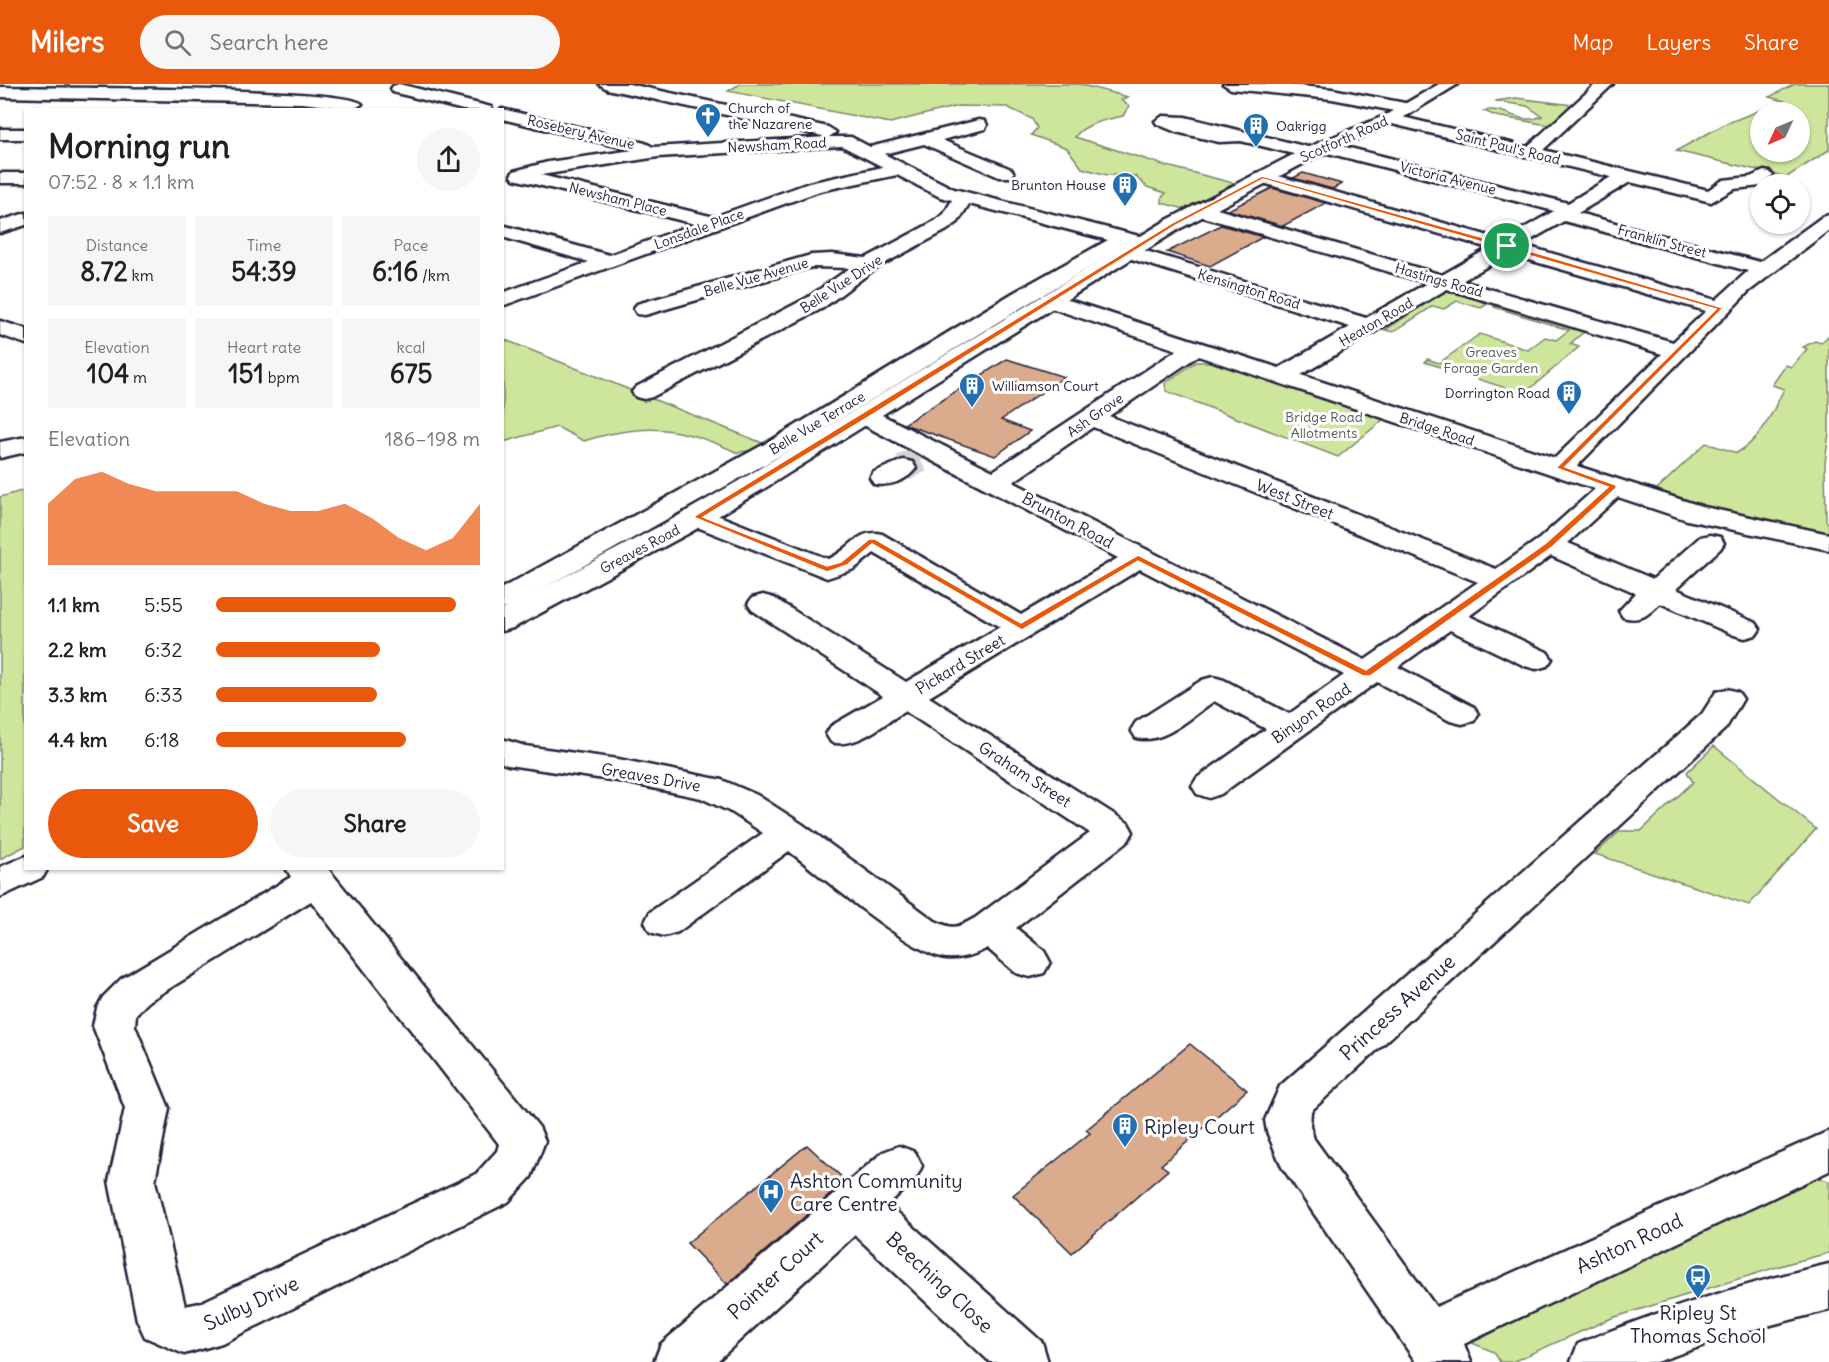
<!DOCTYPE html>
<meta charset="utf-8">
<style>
:root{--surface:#fff;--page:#f6f6f6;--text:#202124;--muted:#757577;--accent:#ea580c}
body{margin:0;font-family:Delius,sans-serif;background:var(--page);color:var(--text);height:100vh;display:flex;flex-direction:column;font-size:22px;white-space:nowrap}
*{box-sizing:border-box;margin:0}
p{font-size:20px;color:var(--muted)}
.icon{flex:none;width:33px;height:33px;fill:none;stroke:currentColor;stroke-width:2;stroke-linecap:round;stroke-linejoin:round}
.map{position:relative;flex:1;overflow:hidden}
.sheet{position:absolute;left:24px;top:24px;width:480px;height:762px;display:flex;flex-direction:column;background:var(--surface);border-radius:0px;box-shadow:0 2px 4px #0004}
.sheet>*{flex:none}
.needle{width:39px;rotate:226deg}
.buttons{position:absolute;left:1750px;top:18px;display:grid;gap:12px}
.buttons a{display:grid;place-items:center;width:60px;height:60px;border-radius:50%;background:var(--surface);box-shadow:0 2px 4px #0004;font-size:30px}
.pin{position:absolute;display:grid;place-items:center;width:51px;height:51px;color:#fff;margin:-26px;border:3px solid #fff;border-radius:50%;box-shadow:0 2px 6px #0007}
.round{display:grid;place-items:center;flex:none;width:63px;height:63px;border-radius:32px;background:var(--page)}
.headline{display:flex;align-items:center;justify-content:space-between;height:102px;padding:0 24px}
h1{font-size:33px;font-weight:700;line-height:45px}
.figures{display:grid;grid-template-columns:repeat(3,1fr);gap:9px;height:102px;padding:6px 24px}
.figures div{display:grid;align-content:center;border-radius:0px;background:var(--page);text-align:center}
.figures b{font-size:26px;font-weight:700}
.figures small{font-size:16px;font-weight:400}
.figures p{font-size:16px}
.chart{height:168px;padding:12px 24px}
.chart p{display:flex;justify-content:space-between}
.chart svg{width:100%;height:108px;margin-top:6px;fill:var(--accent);opacity:.7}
.button{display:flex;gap:12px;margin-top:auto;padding:12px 24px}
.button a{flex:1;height:69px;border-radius:36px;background:var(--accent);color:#fff;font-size:24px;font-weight:700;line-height:69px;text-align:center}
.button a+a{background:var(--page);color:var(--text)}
ul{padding:0 24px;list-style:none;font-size:20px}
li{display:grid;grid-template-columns:96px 72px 1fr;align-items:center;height:45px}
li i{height:15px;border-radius:8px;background:var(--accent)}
header{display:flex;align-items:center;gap:36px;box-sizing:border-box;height:84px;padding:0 30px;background:var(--accent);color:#fff}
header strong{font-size:28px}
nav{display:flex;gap:33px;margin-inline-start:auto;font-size:21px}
.search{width:420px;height:54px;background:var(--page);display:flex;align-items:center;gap:15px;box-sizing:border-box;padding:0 21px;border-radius:33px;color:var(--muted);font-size:22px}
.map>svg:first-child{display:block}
.green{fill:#cde69c;stroke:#78846c;stroke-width:1.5;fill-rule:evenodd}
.building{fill:#dbab8d;stroke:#22223b;stroke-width:1.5}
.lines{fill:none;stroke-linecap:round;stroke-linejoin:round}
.minor-tunnel{stroke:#d3d3d8;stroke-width:28;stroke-dasharray:28 14;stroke-linecap:butt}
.minor-casing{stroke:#22223b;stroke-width:5}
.major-casing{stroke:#22223b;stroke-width:5}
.minor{fill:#fff;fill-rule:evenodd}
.major{fill:#fff;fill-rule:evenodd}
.route{fill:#ea580c;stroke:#fff;stroke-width:1.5;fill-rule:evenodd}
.labels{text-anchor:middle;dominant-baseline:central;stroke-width:6;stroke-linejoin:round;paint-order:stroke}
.far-poi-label{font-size:14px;fill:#22223b;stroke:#fff;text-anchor:start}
.far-street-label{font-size:14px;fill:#22223b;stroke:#fff}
.far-park-label{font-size:14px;fill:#555d58;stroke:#fff}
.street-label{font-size:16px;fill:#22223b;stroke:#fff}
.near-street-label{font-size:20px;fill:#22223b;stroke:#fff}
.near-poi-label{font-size:20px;fill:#22223b;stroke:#fff;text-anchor:start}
</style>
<header>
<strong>Milers</strong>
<div class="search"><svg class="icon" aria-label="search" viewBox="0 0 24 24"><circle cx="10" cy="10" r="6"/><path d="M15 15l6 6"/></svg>Search here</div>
<nav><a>Map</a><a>Layers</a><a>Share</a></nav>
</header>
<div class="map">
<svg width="1829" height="1278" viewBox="0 0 1829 1278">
<rect width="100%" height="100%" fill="#fff"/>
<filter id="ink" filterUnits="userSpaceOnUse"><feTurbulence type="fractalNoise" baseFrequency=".0167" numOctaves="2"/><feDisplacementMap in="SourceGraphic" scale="12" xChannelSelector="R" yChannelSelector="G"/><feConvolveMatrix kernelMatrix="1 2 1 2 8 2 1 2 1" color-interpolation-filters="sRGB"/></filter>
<g filter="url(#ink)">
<!-- green -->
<g class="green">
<path d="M740 0H1079L1128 13 1121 16 1129 22 1123 32C1108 35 1083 40 1075 53L1167 82 1237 100 1188 126 1162 119V113L1166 109 1147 103 1135 92 1107 91 1082 84 1067 64 1031 51 1037 44 1032 35 1007 23 958 22 890 39 728 7Z"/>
<path d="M1795 0H1829V66L1787 93 1676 67 1725 40 1784 17 1769 13ZM1761 28H1800V68H1761Z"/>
<path d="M1516 14 1573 21 1548 41 1496 32 1484 27C1504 21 1521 43 1542 32L1527 22 1495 17Z"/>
<path d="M1448 205 1491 218 1481 224 1457 217 1444 225 1433 222 1393 248 1385 246Z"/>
<path d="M1499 220 1586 246 1570 260 1579 263 1524 310 1425 278 1427 275 1439 279 1480 250 1528 266 1545 253 1556 256 1569 246 1494 223Z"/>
<path d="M1829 251V349L1825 379 1826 437 1829 440V453L1717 431 1644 405 1646 402 1657 405 1706 359 1737 369C1764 352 1770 332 1784 305L1772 301 1786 281 1791 283 1807 265 1803 263 1815 257 1821 259Z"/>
<path d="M503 255 770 362C758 368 749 365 738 369 681 342 645 338 584 357L557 343 503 358Z"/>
<path d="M1196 278H1214L1384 335 1338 373 1166 307 1165 299Z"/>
<path d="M25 406V762L0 775V413Z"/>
<path d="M1714 662 1816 745 1749 821 1595 770 1620 747H1641L1693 698 1687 688Z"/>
<path d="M1818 1094 1829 1097V1169L1790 1179 1612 1234 1512 1278H1500L1494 1268 1472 1259C1581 1202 1693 1152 1803 1098Z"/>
</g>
<!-- building -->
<g class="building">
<path d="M1303 89 1342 100 1332 105 1293 94Z"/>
<path d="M1272 104 1326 119 1283 142 1228 126Z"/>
<path d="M1221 141 1263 153 1210 182 1167 168Z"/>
<path d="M1007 275 1064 293 1001 336 1030 347 995 372 904 340Z"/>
<path d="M1190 960 1247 1006 1161 1081 1168 1086 1072 1169 1013 1111 1090 1049 1086 1046Z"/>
<path d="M807 1061 846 1097 727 1200 687 1159Z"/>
</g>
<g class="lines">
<!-- minor-tunnel -->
<path class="minor-tunnel" d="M903 384 920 375"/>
<defs>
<g id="minor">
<path d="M399 0 491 23 493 26H463L393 8 391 5 393 2Z"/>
<path d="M599 0H629L828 43 836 48 829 53H851L870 63 979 36 985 37 987 41 985 45 942 56 1011 85 1014 89 1011 93H999L924 60 884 70 954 105 1143 153 1146 157 1143 161 1136 163 1128 161 1124 163 1136 164 1366 234 1427 199 1193 130 1191 126 1193 122H1207L1442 191 1489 164 1256 97 1253 93 1256 89H1268L1503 156 1554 127 1320 67 1317 63 1320 59 1326 58 1568 119 1611 93 1384 38 1382 35 1390 30 1527 63 1596 0H1613L1543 66 1708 106 1723 96 1750 93 1764 87 1770 88 1773 92 1761 102 1734 105 1711 118 1630 98 1578 129 1760 178 1822 133 1829 131V146L1748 208 1577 382 1704 423 1829 450V466L1687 436 1618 413 1568 459 1653 495 1700 453 1710 451 1720 453 1724 459 1720 465 1676 505 1756 539 1760 545 1756 551 1745 554 1734 551 1660 519C1648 531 1641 538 1623 533L1619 527 1636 509 1551 472 1469 532 1547 568 1552 575 1547 582 1536 585 1525 582 1450 546 1398 583 1474 623 1478 630 1474 637 1462 640 1450 637 1377 598 1221 710 1209 714 1197 710 1192 702 1197 694 1266 645 1214 617C1192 632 1164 661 1136 654L1131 646 1136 638 1202 596 1213 593 1224 596 1289 630 1344 591 1140 485 929 613 1128 739 1133 748 1128 757 1016 844 1044 867 1050 878 1044 889 1030 893 1016 889 987 864C976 871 960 875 946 874 913 871 820 791 789 767L678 848 664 852 650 848 645 838 650 828 763 749 733 729 701 714 618 697 508 681 502 679V655L525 662 618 675 722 696 757 711 802 740 935 837C954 846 957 844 975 834L1090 749 905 627C883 640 857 665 831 658L826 650 831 642 883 612 752 526 748 520 752 514 763 511 774 514 906 598 1000 543 874 469 854 485 827 494 687 439 683 433 687 427 697 425 707 427 828 475C849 468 857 444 882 450L1021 531 1118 474 856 337 853 332 856 327 865 325 874 327 993 387 1177 266 1042 221 1039 216 1042 211 1050 210 1279 284 1350 243 1122 172 1119 168 1121 165 1029 219 790 366 512 522 502 525V504L772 356 1013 209 1108 156 969 120 958 138 947 146 876 184 823 224 652 313 644 315 636 313 632 308 636 303 807 214 850 184 812 183 645 231 637 230 634 225 637 220 811 171 832 170 866 174 933 138 944 130 952 116 940 113 897 91 820 107 502 222V209L589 178 502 153V141L609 171 695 140 514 95 511 91 514 87 548 78 633 66 502 35V26H500L502 25 645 59 653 63 827 53 607 5ZM842 62 883 83 809 99 714 133 541 91 658 73ZM1564 137 1748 187 1716 216 1522 161ZM1508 170 1706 227 1673 258 1462 197ZM1447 205 1662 270 1555 374 1301 291ZM1198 272 1595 405 1539 455 1496 485 1109 332ZM1093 343 1478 498 1365 576 1013 398Z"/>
<path d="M1223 0H1278L1332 5 1410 20 1418 25 1410 30 1332 15 1231 5Z"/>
<path d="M0 3C43 4 349 3 362 20L354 25 302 19 0 13Z"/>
<path d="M1163 32 1185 33 1316 65 1319 69 1316 73 1310 74 1241 57 1219 58 1176 48 1157 40 1155 37Z"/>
<rect x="0" y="45" width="26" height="10"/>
<rect x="0" y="89" width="26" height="10"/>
<path d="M26 129V141L0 149V137Z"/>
<path d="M0 237 26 245V260L0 251Z"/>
<path d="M26 353V368L0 374V358Z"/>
<path d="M903 376 912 378 916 384C907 397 888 403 874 400L870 394 874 388Z"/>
<path d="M1727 605 1738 608 1743 615 1726 644 1311 1027 1310 1042 1314 1055 1436 1223 1829 1047V1087L1464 1260 1471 1278H1416L1282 1083 1267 1048 1265 1036 1280 1002 1702 630 1716 608Z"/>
<path d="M286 784H327L329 786 539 1043 545 1057 531 1093 508 1118 222 1259 184 1270 145 1253 137 1236 109 1097 125 1024 93 942 97 924 103 913 121 895 291 793ZM311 817 499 1060 497 1067 476 1090 200 1219 185 1222 155 1097 169 1024 135 942 136 930 149 917Z"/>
<path d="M899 1062 915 1068 922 1082 915 1096 888 1120 1042 1258 1048 1278H990L855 1151 716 1278H654L661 1260 883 1068Z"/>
</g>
<g id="major">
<path d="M1439 0H1458L1396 38 1316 73 1181 144 765 404 691 448 513 544 502 547V526L671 436 747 392 1167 136 1304 65 1384 32Z"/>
<path d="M26 772V784H48L43 793 0 813V783Z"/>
<path d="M1829 1180V1226L1740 1249 1656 1278H1571L1578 1260C1660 1226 1743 1200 1829 1180Z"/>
</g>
</defs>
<!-- minor casing -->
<use href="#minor" class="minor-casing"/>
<!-- major casing -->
<use href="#major" class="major-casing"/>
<!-- minor -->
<use href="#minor" class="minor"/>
<!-- major -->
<use href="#major" class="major"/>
</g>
</g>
<!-- route -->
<path class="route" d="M1262 92 1509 161 1723 224 1565 383 1616 401V404L1552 463 1370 592H1363L1138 477 1022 546 872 460 847 481 827 488 693 433 1172 139ZM1263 95 1716 225 1556 384 1608 403 1546 459 1366 586 1138 471 1021 539 875 455H869L841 478 827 482 703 433 867 334 1176 141Z"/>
<!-- icons -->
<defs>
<symbol id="church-pin" viewBox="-11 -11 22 30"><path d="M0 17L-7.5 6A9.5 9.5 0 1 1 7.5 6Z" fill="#1f6fb2" stroke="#fff"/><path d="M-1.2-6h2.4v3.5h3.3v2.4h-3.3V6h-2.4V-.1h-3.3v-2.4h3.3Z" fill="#fff"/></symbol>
<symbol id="building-pin" viewBox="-11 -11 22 30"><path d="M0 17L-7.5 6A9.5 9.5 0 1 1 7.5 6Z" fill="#1f6fb2" stroke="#fff"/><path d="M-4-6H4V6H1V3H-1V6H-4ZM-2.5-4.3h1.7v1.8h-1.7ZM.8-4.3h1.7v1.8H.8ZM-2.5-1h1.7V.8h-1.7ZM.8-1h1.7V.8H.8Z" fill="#fff"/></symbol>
<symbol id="hospital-pin" viewBox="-11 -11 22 30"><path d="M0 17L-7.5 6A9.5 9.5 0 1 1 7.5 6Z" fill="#1f6fb2" stroke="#fff"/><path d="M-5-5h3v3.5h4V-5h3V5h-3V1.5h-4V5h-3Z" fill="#fff"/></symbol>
<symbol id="bus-pin" viewBox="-11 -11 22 30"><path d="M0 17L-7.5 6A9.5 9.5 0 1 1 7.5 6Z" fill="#1f6fb2" stroke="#fff"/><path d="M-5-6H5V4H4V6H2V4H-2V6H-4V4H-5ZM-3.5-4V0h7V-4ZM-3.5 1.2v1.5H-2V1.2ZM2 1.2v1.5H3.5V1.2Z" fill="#fff"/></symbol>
</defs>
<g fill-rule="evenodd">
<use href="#church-pin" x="693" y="17" width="30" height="40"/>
<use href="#building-pin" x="1241" y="27" width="30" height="40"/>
<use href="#building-pin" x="1110" y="86" width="30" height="40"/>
<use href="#building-pin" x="957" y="287" width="30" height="40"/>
<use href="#building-pin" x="1554" y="294" width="30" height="40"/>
<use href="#building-pin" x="1110" y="1027" width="30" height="40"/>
<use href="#hospital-pin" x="756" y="1093" width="30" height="40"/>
<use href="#bus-pin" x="1683" y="1178" width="30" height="40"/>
</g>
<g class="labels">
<!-- far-poi labels -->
<g class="far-poi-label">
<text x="728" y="24">Church of<tspan x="728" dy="16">the Nazarene</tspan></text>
<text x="1276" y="42">Oakrigg</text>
<text x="1106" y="101" text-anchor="end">Brunton House</text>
<text x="992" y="302">Williamson Court</text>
<text x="1550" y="309" text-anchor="end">Dorrington Road</text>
</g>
<!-- far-street labels -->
<g class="far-street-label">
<text transform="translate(581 48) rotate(13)">Rosebery Avenue</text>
<text transform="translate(1344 55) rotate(-24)">Scotforth Road</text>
<text transform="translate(777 61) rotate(-3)">Newsham Road</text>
<text transform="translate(1508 63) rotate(14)">Saint Paul's Road</text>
<text transform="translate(1448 94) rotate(14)">Victoria Avenue</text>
<text transform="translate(618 115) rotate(14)">Newsham Place</text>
<text transform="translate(699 145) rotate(-20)">Lonsdale Place</text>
<text transform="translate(1662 157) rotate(15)">Franklin Street</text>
<text transform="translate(756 193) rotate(-16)">Belle Vue Avenue</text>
<text transform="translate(1439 196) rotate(16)">Hastings Road</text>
<text transform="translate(841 200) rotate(-33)">Belle Vue Drive</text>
<text transform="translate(1249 205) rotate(17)">Kensington Road</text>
<text transform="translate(1376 238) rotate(-30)">Heaton Road</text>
<text transform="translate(1095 331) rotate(-35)">Ash Grove</text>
<text transform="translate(817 339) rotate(-31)">Belle Vue Terrace</text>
<text transform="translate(1437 345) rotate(18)">Bridge Road</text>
<text transform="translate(640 465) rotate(-28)">Greaves Road</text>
</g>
<!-- far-park labels -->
<g class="far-park-label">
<text x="1491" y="268">Greaves<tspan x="1491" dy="16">Forage Garden</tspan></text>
<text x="1324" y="333">Bridge Road<tspan x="1324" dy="16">Allotments</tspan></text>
</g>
<!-- street labels -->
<g class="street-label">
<text transform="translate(1295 415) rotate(22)">West Street</text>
<text transform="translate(1068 436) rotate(28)">Brunton Road</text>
<text transform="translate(960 580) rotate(-31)">Pickard Street</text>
<text transform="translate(1311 629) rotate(-35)">Binyon Road</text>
<text transform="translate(1025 690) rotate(33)">Graham Street</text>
<text transform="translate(651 693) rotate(10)">Greaves Drive</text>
</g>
<!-- near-street labels -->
<g class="near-street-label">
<text transform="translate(1397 923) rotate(-42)">Princess Avenue</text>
<text transform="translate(1629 1159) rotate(-25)">Ashton Road</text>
<text transform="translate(775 1191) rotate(-42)">Pointer Court</text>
<text transform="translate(940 1198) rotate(43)">Beeching Close</text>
<text transform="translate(251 1219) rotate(-25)">Sulby Drive</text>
</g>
<!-- near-poi labels -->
<g class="near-poi-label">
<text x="1144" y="1042">Ripley Court</text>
<text x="790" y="1096">Ashton Community<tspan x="790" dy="23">Care Centre</tspan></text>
<text x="1698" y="1228" text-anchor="middle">Ripley St<tspan x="1698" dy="23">Thomas School</tspan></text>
</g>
</g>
</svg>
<div class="buttons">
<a><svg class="needle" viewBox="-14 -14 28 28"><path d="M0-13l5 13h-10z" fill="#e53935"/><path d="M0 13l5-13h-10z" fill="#757577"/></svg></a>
<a><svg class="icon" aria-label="locate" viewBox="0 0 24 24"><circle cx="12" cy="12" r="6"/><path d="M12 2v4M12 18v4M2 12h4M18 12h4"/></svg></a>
</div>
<div class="pin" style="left:1507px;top:162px;background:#1e9e55"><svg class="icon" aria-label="arrive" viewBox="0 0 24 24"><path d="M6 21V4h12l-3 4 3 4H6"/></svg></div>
<section class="sheet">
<div class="headline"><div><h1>Morning run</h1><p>07:52 · 8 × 1.1 km</p></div><a class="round"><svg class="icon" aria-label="share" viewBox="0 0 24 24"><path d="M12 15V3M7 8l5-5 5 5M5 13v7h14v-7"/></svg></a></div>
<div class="figures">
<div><p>Distance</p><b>8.72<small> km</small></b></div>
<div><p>Time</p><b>54:39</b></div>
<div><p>Pace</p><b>6:16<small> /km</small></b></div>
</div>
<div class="figures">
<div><p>Elevation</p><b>104<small> m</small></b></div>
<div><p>Heart rate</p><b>151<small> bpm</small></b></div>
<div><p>kcal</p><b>675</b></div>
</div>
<div class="chart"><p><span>Elevation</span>186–198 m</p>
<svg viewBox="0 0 160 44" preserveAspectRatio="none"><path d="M0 44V19L10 9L20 6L30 11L40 14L50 14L60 14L70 14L80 19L90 22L100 22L110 19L120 25L130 33L140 38L150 33L160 19V44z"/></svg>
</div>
<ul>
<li><b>1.1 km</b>5:55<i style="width:91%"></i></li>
<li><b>2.2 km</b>6:32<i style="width:62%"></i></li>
<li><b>3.3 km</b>6:33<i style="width:61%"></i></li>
<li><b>4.4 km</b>6:18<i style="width:72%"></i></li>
</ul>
<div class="button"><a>Save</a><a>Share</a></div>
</section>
</div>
